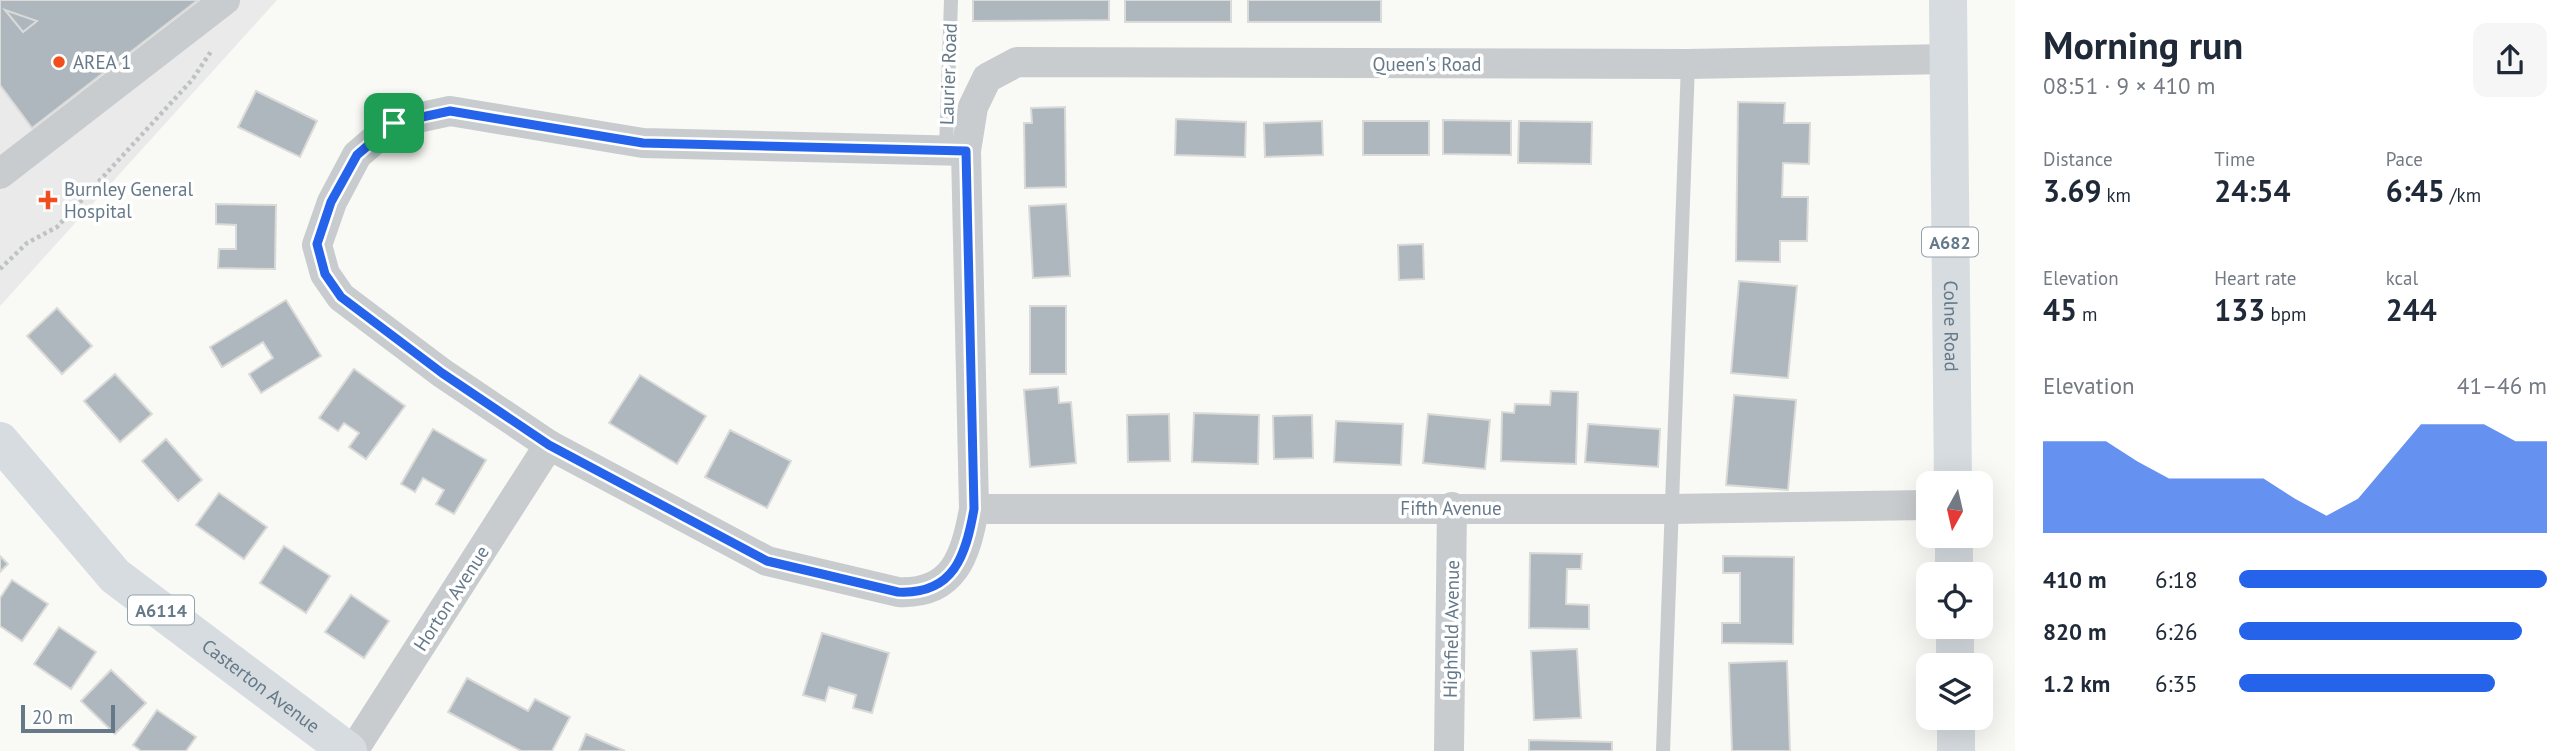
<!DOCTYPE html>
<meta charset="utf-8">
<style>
:root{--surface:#fff;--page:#f6f6f7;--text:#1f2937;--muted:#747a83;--accent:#2563eb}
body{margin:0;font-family:"PT Sans",sans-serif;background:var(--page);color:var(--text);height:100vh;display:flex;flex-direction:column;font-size:26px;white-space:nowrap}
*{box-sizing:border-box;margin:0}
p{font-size:23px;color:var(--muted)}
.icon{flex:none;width:38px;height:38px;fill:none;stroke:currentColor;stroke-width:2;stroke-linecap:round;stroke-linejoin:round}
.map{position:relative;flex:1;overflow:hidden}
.details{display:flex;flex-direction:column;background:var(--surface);width:560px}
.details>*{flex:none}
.needle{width:46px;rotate:188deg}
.controls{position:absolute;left:1916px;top:471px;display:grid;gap:14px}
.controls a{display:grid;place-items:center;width:77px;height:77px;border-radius:14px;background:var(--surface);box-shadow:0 7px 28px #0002;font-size:35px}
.scale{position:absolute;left:21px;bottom:18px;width:94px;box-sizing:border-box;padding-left:7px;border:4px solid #657989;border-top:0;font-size:19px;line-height:24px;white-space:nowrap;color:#657989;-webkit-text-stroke:5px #fff;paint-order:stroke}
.pin{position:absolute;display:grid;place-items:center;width:60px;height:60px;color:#fff;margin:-30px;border-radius:14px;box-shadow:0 4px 10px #0006}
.round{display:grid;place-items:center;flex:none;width:74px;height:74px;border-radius:14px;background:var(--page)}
.headline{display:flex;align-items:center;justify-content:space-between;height:119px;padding:0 28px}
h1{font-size:38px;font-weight:700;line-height:52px}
.stats{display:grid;grid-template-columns:repeat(3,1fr);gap:10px;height:119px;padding:7px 28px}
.stats div{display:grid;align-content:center}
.stats b{font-size:30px;font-weight:700}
.stats small{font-size:19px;font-weight:400}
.stats p{font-size:19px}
.chart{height:196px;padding:14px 28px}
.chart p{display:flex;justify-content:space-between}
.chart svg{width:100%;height:126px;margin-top:7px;fill:var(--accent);opacity:.7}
ul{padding:0 28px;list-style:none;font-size:23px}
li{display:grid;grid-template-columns:112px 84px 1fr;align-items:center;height:52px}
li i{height:18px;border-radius:9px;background:var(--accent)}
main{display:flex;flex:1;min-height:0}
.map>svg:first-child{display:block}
.built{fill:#e9eae9}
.building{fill:#aeb7bd;stroke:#dadad8;stroke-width:2}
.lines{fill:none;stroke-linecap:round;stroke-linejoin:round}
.path{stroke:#bfc2c4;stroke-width:4.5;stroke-dasharray:3.5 3.5;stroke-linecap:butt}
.lane{stroke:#c8cccf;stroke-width:14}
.street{stroke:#c8cccf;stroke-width:30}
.primary{stroke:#d6dce0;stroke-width:38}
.highway{stroke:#d6dce0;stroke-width:38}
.route-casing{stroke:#fff;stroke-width:14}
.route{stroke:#2563eb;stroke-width:9}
.poi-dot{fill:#f14d1d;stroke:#fff;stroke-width:2.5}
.labels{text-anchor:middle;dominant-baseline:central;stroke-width:7;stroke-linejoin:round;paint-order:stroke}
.shield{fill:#fff;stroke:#93a1ac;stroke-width:2}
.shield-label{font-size:18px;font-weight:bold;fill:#657989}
.poi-label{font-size:19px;fill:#657989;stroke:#fff;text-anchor:start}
.street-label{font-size:19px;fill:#657989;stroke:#fff}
</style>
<main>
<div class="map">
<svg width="2015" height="751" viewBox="0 0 2015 751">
<rect width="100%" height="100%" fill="#f9f9f5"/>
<!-- built -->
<path class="built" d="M0 0H277L0 306Z"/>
<!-- building -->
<g class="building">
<path d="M0 0H198L32 128 0 85Z"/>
<path d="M973 0H1109V20L973 21Z"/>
<rect x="1125" y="0" width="106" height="22"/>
<rect x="1248" y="0" width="133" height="22"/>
<path d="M5 10 37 21 23 32Z"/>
<path d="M256 91 317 121 300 157 238 127Z"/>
<path d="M1738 102 1785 103 1784 123H1810L1809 164 1783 163 1782 197H1808L1807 241H1780V262L1736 261Z"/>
<path d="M1065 107 1066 187 1025 188 1024 123H1032L1031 108Z"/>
<path d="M1176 119 1246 122 1245 157 1175 155Z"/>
<path d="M1443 120 1511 121V155L1443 154Z"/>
<path d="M1322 121 1323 155 1265 157 1264 123Z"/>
<rect x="1363" y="121" width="66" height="34"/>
<path d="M1519 121 1592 122 1591 164 1518 163Z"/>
<path d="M216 204 276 205 275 269 218 268 219 249H236V225L216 224Z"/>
<path d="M1066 204 1070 276 1033 278 1029 206Z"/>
<path d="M1423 244 1424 279 1399 280 1398 245Z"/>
<path d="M1739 281 1797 286 1788 378 1731 373Z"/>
<path d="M286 300 321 356 261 393 249 374 273 358 263 342 222 367 210 347Z"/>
<rect x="1030" y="306" width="36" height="68"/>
<path d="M57 308 92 346 62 374 27 336Z"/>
<path d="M354 369 405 406 366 459 349 447 359 433 344 423 338 431 319 418Z"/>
<path d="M115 374 152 414 120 442 84 401Z"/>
<path d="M640 375 706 416 677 464 609 423Z"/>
<path d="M1058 387 1059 403 1071 402 1076 463 1030 467 1024 390Z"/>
<path d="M1551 391 1578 392 1576 464 1501 461 1502 412 1514 413 1515 404 1550 405Z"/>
<path d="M1734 395 1796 400 1788 490 1726 485Z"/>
<path d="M1194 413 1259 415 1258 464 1192 462Z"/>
<path d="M1169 414 1170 461 1128 462 1127 415Z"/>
<path d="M1428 414 1490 420 1485 469 1423 463Z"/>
<path d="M1312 415 1313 458 1274 459 1273 416Z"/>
<path d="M1336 421 1403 424 1401 465 1334 462Z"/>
<path d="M1588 424 1660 429 1658 467 1585 462Z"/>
<path d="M433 429 486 460 454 514 436 504 444 490 423 478 415 492 401 484Z"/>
<path d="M730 430 791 461 767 508 705 477Z"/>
<path d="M166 439 202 480 178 501 142 461Z"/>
<path d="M219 493 267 527 244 559 196 525Z"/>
<path d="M284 546 330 576 306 613 260 583Z"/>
<path d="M1530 553 1582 554 1581 569H1567L1566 604 1589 605V629L1529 628Z"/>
<path d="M0 556 8 564 0 572Z"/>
<path d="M1723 556 1794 557 1793 644 1722 643V623H1740V573H1723Z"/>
<path d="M12 580 48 604 22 641 0 626V598Z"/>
<path d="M351 595 389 621 364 658 325 632Z"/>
<path d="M59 627 96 652 71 689 34 664Z"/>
<path d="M822 633 889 653 872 713 853 708 856 695 829 687 825 701 803 695Z"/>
<path d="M1577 649 1581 718 1534 720 1531 651Z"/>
<path d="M1787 661 1790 751H1732L1729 663Z"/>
<path d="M111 670 146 703 115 734 81 701Z"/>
<path d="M467 678 528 711 535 699 570 717 552 751H521L448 712Z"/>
<path d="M157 710 196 737 186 751H141L133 745Z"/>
<path d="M586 734 625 751H579Z"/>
<path d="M1529 740 1612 742V751H1529Z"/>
</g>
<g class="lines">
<!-- path -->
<path class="path" d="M0 269 27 243 57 227 192 80 212 50"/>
<!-- lane -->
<g class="lane">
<path d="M946 149 951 0"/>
<path d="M1663 751 1688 64"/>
</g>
<!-- street -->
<g class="street">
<path d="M966 151 643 143 450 111 394 123 357 155 332 202 317 245 325 274 341 297 442 373 549 445 767 561 898 592C954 595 966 555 974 509L966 151 973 107 987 78 1017 62 1688 64 1948 59"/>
<path d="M0 174 225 0"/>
<path d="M974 509H1671L1928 505"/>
<path d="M353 751 549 445"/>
<path d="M1449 751 1452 507"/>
</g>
<!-- primary -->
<g class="primary">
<path id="s1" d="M1948 0 1953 483"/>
<path d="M1954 536V574"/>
<path d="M1955 626V665"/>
<path d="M1956 718V751"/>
</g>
<!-- highway -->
<path class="highway" id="s2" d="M0 441 115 576 348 751"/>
</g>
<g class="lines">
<defs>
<path id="route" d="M450 111 643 143 966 151 974 509C966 555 954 595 898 592L767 561 549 445 442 373 341 297 325 274 317 244 331 202 357 155 394 123Z"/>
</defs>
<!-- route casing -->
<use href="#route" class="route-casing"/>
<!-- route -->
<use href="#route" class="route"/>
</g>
<!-- markers -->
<g class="poi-dot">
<circle cx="59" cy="62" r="7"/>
<path d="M44.5 189.5h7v7h7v7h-7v7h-7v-7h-7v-7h7z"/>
</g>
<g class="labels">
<!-- shield labels -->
<g class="shield">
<rect x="1922" y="227.5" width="56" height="29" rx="5"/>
<rect x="128" y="595.5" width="66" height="29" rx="5"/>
</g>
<g class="shield-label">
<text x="1950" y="242">A682</text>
<text x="161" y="610">A6114</text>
</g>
<!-- poi labels -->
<g class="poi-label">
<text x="73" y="62">AREA 1</text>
<text x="64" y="189">Burnley General<tspan x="64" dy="22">Hospital</tspan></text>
</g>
<!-- street labels -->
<g class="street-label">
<text x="1427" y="64">Queen's Road</text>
<text transform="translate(948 74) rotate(-88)">Laurier Road</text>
<text stroke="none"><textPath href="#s1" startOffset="326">Colne Road</textPath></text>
<text x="1451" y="508">Fifth Avenue</text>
<text transform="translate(451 598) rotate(-57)">Horton Avenue</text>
<text transform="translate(1451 629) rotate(-89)">Highfield Avenue</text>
<text stroke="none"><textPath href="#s2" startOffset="360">Casterton Avenue</textPath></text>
</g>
</g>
</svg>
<div class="controls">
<a><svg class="needle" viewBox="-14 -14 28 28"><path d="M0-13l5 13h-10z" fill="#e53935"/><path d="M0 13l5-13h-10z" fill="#747a83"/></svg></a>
<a><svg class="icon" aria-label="locate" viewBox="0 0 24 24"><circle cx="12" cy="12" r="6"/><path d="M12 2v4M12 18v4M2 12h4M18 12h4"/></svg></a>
<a><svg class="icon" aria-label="layers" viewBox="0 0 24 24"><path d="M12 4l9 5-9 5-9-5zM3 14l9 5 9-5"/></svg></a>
</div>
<div class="scale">20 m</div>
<div class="pin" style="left:394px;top:123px;background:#1e9e55"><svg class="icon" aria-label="arrive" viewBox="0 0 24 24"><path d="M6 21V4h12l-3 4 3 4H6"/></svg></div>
</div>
<section class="details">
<div class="headline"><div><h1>Morning run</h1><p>08:51 · 9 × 410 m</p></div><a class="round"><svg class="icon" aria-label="share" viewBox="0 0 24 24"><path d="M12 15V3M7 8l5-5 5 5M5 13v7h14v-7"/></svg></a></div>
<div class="stats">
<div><p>Distance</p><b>3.69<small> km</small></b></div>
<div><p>Time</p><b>24:54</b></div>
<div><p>Pace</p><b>6:45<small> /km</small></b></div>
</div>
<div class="stats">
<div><p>Elevation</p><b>45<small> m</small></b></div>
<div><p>Heart rate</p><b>133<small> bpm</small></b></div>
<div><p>kcal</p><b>244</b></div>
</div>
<div class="chart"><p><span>Elevation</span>41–46 m</p>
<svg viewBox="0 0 160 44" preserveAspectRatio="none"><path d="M0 44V12L10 12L20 12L30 19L40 25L50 25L60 25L70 25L80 32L90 38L100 32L110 19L120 6L130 6L140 6L150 12L160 12V44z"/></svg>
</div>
<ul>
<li><b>410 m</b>6:18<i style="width:100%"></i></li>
<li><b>820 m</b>6:26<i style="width:92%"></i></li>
<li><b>1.2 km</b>6:35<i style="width:83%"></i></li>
</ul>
</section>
</main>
